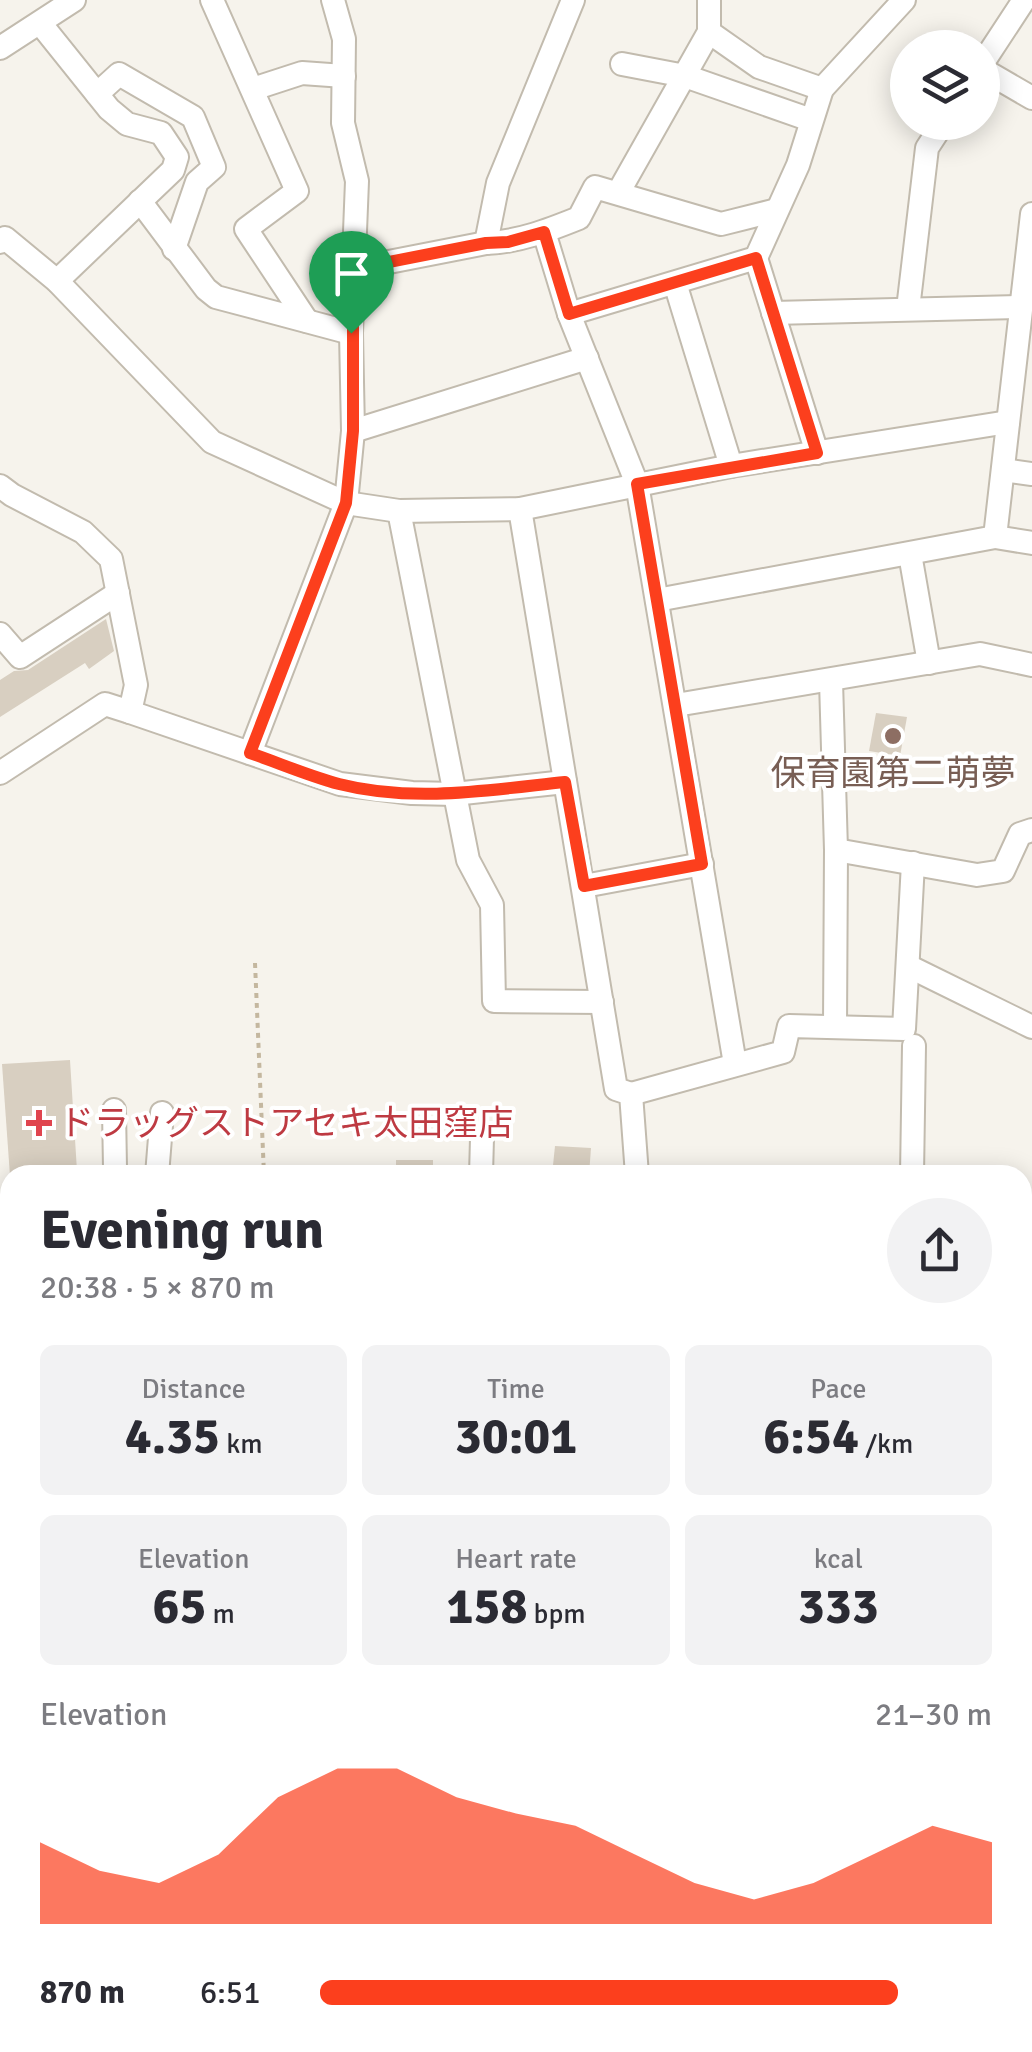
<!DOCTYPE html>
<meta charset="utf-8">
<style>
:root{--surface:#fff;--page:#f2f2f3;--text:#2b2b33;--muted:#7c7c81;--accent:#fc3f1d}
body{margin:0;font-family:Signika,"Noto Sans JP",sans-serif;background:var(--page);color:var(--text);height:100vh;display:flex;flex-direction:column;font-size:38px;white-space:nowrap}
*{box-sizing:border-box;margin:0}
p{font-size:32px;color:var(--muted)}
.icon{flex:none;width:55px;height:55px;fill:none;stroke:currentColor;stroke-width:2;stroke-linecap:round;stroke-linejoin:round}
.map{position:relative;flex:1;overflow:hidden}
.sheet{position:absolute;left:0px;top:1165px;width:1032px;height:888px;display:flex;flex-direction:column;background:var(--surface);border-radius:30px 30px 0 0;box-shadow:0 5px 25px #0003}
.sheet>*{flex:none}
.controls{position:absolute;left:890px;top:30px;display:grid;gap:20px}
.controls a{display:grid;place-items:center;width:110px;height:110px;border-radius:50%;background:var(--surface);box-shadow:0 5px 25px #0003;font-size:50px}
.pin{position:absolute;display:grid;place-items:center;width:85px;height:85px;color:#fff;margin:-102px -42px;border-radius:50% 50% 50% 0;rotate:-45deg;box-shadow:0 0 10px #0007}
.pin .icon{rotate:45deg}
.round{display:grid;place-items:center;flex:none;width:105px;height:105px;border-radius:52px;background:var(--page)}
.head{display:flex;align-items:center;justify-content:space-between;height:170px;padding:0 40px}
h1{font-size:55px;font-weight:700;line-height:75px}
.metrics{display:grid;grid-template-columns:repeat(3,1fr);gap:15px;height:170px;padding:10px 40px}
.metrics div{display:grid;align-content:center;border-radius:15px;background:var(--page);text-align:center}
.metrics b{font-size:50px;font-weight:700}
.metrics small{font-size:28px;font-weight:400}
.metrics p{font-size:28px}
.chart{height:280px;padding:20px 40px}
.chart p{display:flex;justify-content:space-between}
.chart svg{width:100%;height:180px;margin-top:10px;fill:var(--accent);opacity:.7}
ul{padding:0 40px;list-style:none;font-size:32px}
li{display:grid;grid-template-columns:160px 120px 1fr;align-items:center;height:75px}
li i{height:25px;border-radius:12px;background:var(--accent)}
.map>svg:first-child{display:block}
.building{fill:#d8cfc1}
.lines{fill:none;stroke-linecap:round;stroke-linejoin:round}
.minor-casing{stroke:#c2bbae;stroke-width:26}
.major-casing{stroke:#e6c16a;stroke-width:34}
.path{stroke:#c4b79f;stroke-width:4;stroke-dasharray:5 5;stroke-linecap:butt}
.minor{stroke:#fff;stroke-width:22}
.major{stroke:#ffe39c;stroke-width:30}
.rail{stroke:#9a9a9a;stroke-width:5;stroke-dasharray:12 12;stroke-linecap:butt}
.route-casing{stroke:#fff;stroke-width:20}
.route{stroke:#fc3f1d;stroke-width:12}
.education-dot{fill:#8d6e63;stroke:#fff;stroke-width:4}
.health-dot{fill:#e0444e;stroke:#fff;stroke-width:4}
.labels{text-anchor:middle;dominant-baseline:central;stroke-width:8;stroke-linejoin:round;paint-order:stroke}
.education-label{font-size:35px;fill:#785e54;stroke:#fff}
.health-label{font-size:35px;fill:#be3a42;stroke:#fff;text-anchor:start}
</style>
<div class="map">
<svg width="1032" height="2052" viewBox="0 0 1032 2052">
<rect width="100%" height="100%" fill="#f6f3ec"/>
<!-- building -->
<g class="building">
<path d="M106 619 114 651 89 669 85 663 0 717V680L14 671 28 670Z"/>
<path d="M876 713 907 717 900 756 869 751Z"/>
<path d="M70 1060 77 1171 10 1176 2 1064Z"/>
<path d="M555 1146 591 1148 589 1175H552Z"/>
<rect x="396" y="1160" width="37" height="15"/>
</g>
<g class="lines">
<defs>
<g id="minor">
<path d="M212 0 297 191 246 229 307 321"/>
<path d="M40 23 109 109 127 124 161 133 177 157 173 170 57 281"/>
<path d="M709 32 759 67 822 89"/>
<path d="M0 48 74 0"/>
<path d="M622 64 685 76 811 120"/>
<path d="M982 64 1024 0"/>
<path d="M982 69 1032 98"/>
<path d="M253 89 302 73 344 76"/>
<path d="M97 94 119 74 193 117 214 167 197 182 174 249"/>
<path d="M618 193 709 32V0"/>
<path d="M140 201 206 289 216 297 351 333"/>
<path d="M544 232 569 314 637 484 735 1064"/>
<path d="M0 242 5 238 57 281 212 442 346 503 399 511 520 509 731 466 1008 422"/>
<path d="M486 243 498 183 573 0"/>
<path d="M756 258 817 453"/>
<path d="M353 269 486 243C519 242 549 230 579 218L595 187 721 224 777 210"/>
<path d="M675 283 731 466"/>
<path d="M908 309 927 148 944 122"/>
<path d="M773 313 1021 307"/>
<path d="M569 314 756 258 798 165 822 89 904 0"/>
<path d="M353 431 587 358"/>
<path d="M1003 470 1032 474"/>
<path d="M0 486 12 495 83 532 111 559 136 685 130 712 105 704 0 773"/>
<path d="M520 509 616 1089 631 1094 637 1175"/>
<path d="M399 511 468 860 492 905 494 1001 602 1002"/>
<path d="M995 537 1032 543"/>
<path d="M910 554 929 663"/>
<path d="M657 600 995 537 1032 214"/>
<path d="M0 634 20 657 118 593"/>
<path d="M831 681 836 850 835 1026"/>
<path d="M676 705 980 654 1032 665"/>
<path d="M130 712 340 784 412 793 454 794 565 782"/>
<path d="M250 753 346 503 353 431 351 333 357 181 343 123 344 39 333 0"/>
<path d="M836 850 977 875 1003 871 1020 834 1032 830"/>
<path d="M584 886 702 864"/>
<path d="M908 966 1032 1027"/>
<path d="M631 1094 783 1052 789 1026 904 1029 913 863"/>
<path d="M114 1110 115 1168"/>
<path d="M157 1175 162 1113"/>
<path d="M481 1175 482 1138"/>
<path d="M912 1175 914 1046"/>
<path d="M0 1364 10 1366"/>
<path d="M0 1448 10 1437"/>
<path d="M1022 1465 1032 1463"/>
<path d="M0 1563 10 1554"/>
<path d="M0 1660 10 1655"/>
<path d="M0 1740 10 1765"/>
<path d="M3 1801 10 1784"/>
<path d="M0 1934 6 1935"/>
<path d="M1022 1990 1032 2004"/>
<path d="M197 2042 227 2052"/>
<path d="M689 2042V2052"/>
<path d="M928 2042V2052"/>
<path d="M26 2052 28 2042"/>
<path d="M295 2052 299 2042"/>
<path d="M438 2052 442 2042"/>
<path d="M521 2052 524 2042"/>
<path d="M627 2052 629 2042"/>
<path d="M775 2052V2042"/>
<path d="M821 2052 822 2042"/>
<path d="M858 2052 859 2042"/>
</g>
<g id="major">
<path d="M0 1223 10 1224"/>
<path d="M1022 1229 1032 1227"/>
<path d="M1022 1941 1032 1910"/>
<path d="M1008 2042V2052"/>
</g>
</defs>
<!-- minor casing -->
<use href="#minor" class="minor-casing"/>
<!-- major casing -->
<use href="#major" class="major-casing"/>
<!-- path -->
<g class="path">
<path d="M255 963 264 1175"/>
<path d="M0 1333 10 1337"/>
</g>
<!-- minor -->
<use href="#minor" class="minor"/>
<!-- major -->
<use href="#major" class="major"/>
<!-- rail -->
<g class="rail">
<path d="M1022 1323 1032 1253"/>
<path d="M1022 1395 1032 1324"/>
<path d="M968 2042V2052"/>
</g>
</g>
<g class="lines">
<defs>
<path id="route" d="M544 232 569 314 756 258 817 453 637 484 702 864 584 886 565 782C490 790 413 803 339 784 309 776 279 763 250 753L346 503 353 431V269L486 243 508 242Z"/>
</defs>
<!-- route casing -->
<use href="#route" class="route-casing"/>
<!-- route -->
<use href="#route" class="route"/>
</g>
<!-- markers -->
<circle class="education-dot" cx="893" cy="736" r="10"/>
<path class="health-dot" d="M34 1108h10v10h10v10h-10v10h-10v-10h-10v-10h10z"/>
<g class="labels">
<!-- education labels -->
<g class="education-label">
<text x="893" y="773">保育園第二萌夢</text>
</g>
<!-- health labels -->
<g class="health-label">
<text x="59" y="1123">ドラッグストアセキ太田窪店</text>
</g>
</g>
</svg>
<div class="controls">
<a><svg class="icon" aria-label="layers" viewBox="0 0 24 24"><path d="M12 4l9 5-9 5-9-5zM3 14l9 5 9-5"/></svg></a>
</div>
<div class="pin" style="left:351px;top:333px;background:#1e9e55"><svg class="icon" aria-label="arrive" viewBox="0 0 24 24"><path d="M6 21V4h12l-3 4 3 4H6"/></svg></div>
<section class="sheet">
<div class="head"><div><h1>Evening run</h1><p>20:38 · 5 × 870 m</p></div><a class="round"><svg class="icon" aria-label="share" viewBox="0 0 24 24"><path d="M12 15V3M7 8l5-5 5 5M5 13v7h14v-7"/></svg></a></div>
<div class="metrics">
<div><p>Distance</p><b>4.35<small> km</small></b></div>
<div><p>Time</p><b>30:01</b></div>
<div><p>Pace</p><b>6:54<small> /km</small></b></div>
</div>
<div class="metrics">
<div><p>Elevation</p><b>65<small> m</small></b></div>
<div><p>Heart rate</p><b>158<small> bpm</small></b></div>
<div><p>kcal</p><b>333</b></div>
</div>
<div class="chart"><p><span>Elevation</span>21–30 m</p>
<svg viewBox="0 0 160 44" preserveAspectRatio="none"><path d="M0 44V24L10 31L20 34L30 27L40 13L50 6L60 6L70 13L80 17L90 20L100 27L110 34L120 38L130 34L140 27L150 20L160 24V44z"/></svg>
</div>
<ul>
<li><b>870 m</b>6:51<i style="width:86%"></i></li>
</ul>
</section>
</div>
